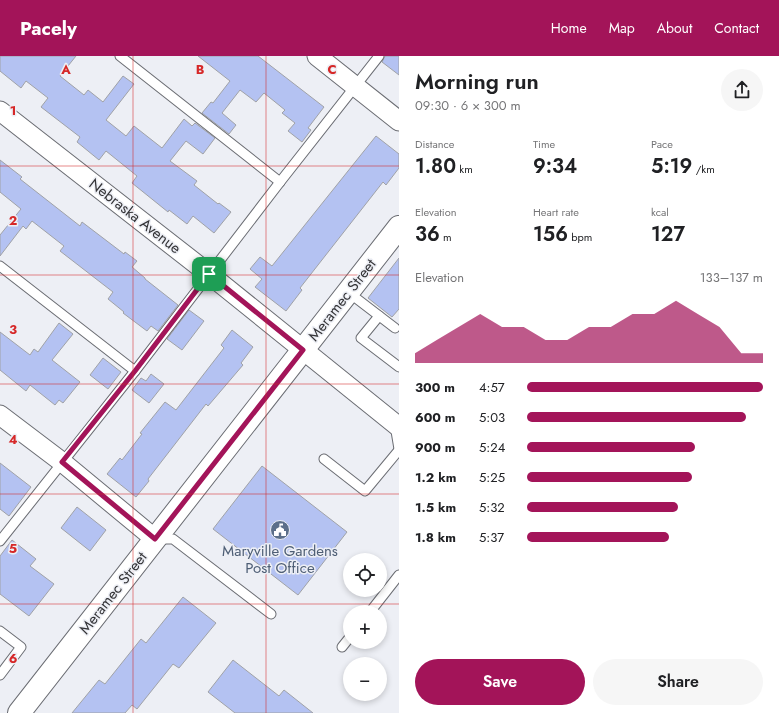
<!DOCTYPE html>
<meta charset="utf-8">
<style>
:root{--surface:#fff;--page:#f6f6f6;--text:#202124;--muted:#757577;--accent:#a31459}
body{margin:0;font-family:Jost,sans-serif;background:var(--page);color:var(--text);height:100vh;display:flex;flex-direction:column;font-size:15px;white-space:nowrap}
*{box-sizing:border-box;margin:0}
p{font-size:13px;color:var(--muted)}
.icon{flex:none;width:22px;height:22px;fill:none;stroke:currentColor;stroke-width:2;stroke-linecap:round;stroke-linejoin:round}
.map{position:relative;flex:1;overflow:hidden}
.details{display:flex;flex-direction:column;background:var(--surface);width:380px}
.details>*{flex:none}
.buttons{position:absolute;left:343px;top:497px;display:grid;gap:8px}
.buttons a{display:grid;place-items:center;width:44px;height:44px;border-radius:50%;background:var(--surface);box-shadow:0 2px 6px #0003;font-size:20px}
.pin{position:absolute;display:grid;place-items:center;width:34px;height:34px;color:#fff;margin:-17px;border-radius:8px;box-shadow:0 2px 6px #0006}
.round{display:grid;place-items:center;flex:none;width:42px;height:42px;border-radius:21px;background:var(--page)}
.overview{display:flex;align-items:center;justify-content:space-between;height:68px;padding:0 16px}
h1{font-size:22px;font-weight:600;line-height:30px}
.metrics{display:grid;grid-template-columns:repeat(3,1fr);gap:6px;height:68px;padding:4px 16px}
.metrics div{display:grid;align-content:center}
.metrics b{font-size:20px;font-weight:600}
.metrics small{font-size:11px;font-weight:400}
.metrics p{font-size:11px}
.chart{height:112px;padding:8px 16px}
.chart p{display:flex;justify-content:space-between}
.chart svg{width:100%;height:72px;margin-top:4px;fill:var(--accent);opacity:.7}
.button{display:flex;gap:8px;margin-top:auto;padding:8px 16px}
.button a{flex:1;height:46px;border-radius:24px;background:var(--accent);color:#fff;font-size:16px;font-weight:600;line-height:46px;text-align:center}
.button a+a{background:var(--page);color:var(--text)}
ul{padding:0 16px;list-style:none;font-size:13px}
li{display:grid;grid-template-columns:64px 48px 1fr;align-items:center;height:30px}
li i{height:10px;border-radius:5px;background:var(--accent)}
header{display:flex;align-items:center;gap:24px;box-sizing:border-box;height:56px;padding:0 20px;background:var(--accent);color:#fff}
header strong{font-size:19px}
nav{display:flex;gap:22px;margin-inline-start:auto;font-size:14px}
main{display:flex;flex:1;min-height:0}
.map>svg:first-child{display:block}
.building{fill:#b4c2f2;stroke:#a0a2a7}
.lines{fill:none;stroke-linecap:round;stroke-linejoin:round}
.lane-casing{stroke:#6b6d73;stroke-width:11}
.street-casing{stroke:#6b6d73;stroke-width:21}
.secondary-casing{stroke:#6b6d73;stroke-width:24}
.lane{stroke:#fff;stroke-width:9}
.street{stroke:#fff;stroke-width:19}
.secondary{stroke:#fff;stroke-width:22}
.route-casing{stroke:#fff;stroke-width:8}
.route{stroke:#a31459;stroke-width:5}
.grid{fill:none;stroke:#d62828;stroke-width:1;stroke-opacity:0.55}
.labels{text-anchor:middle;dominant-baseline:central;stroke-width:3;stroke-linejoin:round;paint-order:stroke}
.street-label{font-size:15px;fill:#343437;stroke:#edeff5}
.service-label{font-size:15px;fill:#4e5e75;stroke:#edeff5}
.grid-label{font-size:13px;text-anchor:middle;font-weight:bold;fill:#d62828;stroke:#edeff5;stroke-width:3;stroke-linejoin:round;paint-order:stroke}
</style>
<header>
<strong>Pacely</strong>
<nav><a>Home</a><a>Map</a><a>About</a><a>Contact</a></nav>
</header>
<main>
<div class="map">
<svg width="399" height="657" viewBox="0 0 399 657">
<rect width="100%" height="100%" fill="#edeff5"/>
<!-- building -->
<g class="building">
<path d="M0 0H76L60 20 84 39 88 34 103 46 123 20 134 28 106 64 126 80 134 70 162 92 184 63 192 70 195 67 215 82 203 98 186 85 170 105 197 125 194 129 218 148 219 147 231 156 214 177 193 160 187 168 169 154 168 156 132 127 137 120 106 95 99 104 77 86 80 81 41 51 48 42 26 25 21 32 0 15Z"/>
<path d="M198 0H258L324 51 308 72 311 74 302 86 288 75 295 67 282 57 285 54 264 37 256 46 240 34 222 57 236 69 229 78 202 57 211 46 213 47 230 25Z"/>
<path d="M385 0H399V19L382 6Z"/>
<path d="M376 80 399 98V112L386 129 383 126 300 232 302 234 286 255 255 231 262 223 250 213 260 201 272 210Z"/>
<path d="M0 104 22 121 20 123 80 170 82 166 124 198 125 196 137 205 132 211 145 222V223L178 249 158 275 151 270 147 275 123 257 124 256 108 243 113 236 60 195 64 190 32 165 26 173 23 170 0 200V179L21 153 0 136Z"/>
<path d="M399 202V253L392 261 368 242Z"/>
<path d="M189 254 204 265 182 294 167 283Z"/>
<path d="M59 267 73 278 52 304 80 326 63 347 59 344 55 349 30 329 26 335 0 314V276L30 299 34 293 38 296Z"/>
<path d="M232 274 253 291 241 307 243 309 208 350 206 348 148 423 149 425 136 441 107 418 120 402 122 404 142 378 140 377 165 346 176 354 224 292 221 289Z"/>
<path d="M103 302 121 316 108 333 90 319Z"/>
<path d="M151 318 164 328 149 347 132 334 141 322 146 325Z"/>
<path d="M0 407 31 431 9 460 0 453Z"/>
<path d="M262 410 347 476 298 539 213 473Z"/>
<path d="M77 451 106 474 90 495 61 472Z"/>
<path d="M12 484 36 503 30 510 54 528 29 560 0 538V500Z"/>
<path d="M183 541 216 567 179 612 173 608 137 653 132 649 125 657H72L99 624 105 628 141 583 146 587Z"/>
<path d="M233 604 279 640 284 634 313 657H235L208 636Z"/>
</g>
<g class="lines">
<defs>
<g id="lane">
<path d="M120 0 280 126"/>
<path d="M0 210 135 315"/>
<path d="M348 236 395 272"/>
<path d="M379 260 361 282 399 311"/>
<path d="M395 369 399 393"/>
<path d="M324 403 365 435 399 394"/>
<path d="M158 483H173L271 558"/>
<path d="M0 485 135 315 280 126 379 0"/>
<path d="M370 556 399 519"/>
<path d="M0 575 21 591 0 619"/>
<path d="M342 591 350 581"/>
</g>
<g id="street">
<path d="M317 0 399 65"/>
<path d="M0 55 209 218 399 371"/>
<path d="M0 359 62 406 155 483"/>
</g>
<path id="secondary" d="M19 657 399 171"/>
</defs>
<!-- lane casing -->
<use href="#lane" class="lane-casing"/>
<!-- street casing -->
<use href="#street" class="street-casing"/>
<!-- secondary casing -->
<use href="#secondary" class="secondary-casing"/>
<!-- lane -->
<use href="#lane" class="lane"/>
<!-- street -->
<use href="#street" class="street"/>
<!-- secondary -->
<use href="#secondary" class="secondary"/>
</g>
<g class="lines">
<defs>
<path id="route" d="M209 218 303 294 155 483 62 406 135 315Z"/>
</defs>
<!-- route casing -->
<use href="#route" class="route-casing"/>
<!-- route -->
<use href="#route" class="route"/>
</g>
<!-- grid -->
<path class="grid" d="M133 0V657M266 0V657M0 110H399M0 219H399M0 328H399M0 438H399M0 548H399"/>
<!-- icons -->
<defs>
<symbol id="civic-disc" viewBox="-11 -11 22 22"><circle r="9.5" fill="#5c6f8a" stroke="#edeff5"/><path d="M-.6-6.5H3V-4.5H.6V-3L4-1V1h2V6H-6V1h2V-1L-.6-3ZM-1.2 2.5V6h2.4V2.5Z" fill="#fff"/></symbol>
</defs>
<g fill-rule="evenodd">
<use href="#civic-disc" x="269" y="463" width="22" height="22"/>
</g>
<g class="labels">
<!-- street labels -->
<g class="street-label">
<text transform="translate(135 160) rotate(38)">Nebraska Avenue</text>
<text transform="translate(342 244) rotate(-52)">Meramec Street</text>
<text transform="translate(113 537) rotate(-52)">Meramec Street</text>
</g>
<!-- service labels -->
<g class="service-label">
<text x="280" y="495">Maryville Gardens<tspan x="280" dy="17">Post Office</tspan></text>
</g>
</g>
<g class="grid-label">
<text x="66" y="18">A</text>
<text x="200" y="18">B</text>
<text x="332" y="18">C</text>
<text x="13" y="59">1</text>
<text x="13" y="169">2</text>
<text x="13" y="278">3</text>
<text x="13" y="388">4</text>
<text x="13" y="497">5</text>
<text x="13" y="607">6</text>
</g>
</svg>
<div class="buttons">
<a><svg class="icon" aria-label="locate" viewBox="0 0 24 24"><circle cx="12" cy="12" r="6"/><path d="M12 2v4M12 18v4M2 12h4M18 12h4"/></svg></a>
<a>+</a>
<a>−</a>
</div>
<div class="pin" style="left:209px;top:218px;background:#1e9e55"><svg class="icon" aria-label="arrive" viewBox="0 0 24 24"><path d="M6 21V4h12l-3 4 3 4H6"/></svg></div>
</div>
<section class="details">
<div class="overview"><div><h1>Morning run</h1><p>09:30 · 6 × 300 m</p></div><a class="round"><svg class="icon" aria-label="share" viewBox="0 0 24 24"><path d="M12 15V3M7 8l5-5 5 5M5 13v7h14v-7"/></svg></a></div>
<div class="metrics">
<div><p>Distance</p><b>1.80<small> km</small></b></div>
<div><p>Time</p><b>9:34</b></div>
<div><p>Pace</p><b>5:19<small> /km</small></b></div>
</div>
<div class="metrics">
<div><p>Elevation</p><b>36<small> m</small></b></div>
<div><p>Heart rate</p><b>156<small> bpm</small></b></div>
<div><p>kcal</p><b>127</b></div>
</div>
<div class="chart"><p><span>Elevation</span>133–137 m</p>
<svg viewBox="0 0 160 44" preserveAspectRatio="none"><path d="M0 44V38L10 30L20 22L30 14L40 22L50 22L60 30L70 30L80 22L90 22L100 14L110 14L120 6L130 14L140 22L150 38L160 38V44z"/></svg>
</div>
<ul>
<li><b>300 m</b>4:57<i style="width:100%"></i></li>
<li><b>600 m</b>5:03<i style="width:93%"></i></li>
<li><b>900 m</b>5:24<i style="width:71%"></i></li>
<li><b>1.2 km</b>5:25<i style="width:70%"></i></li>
<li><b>1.5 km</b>5:32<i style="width:64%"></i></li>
<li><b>1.8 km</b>5:37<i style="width:60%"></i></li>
</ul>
<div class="button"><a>Save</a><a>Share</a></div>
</section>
</main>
